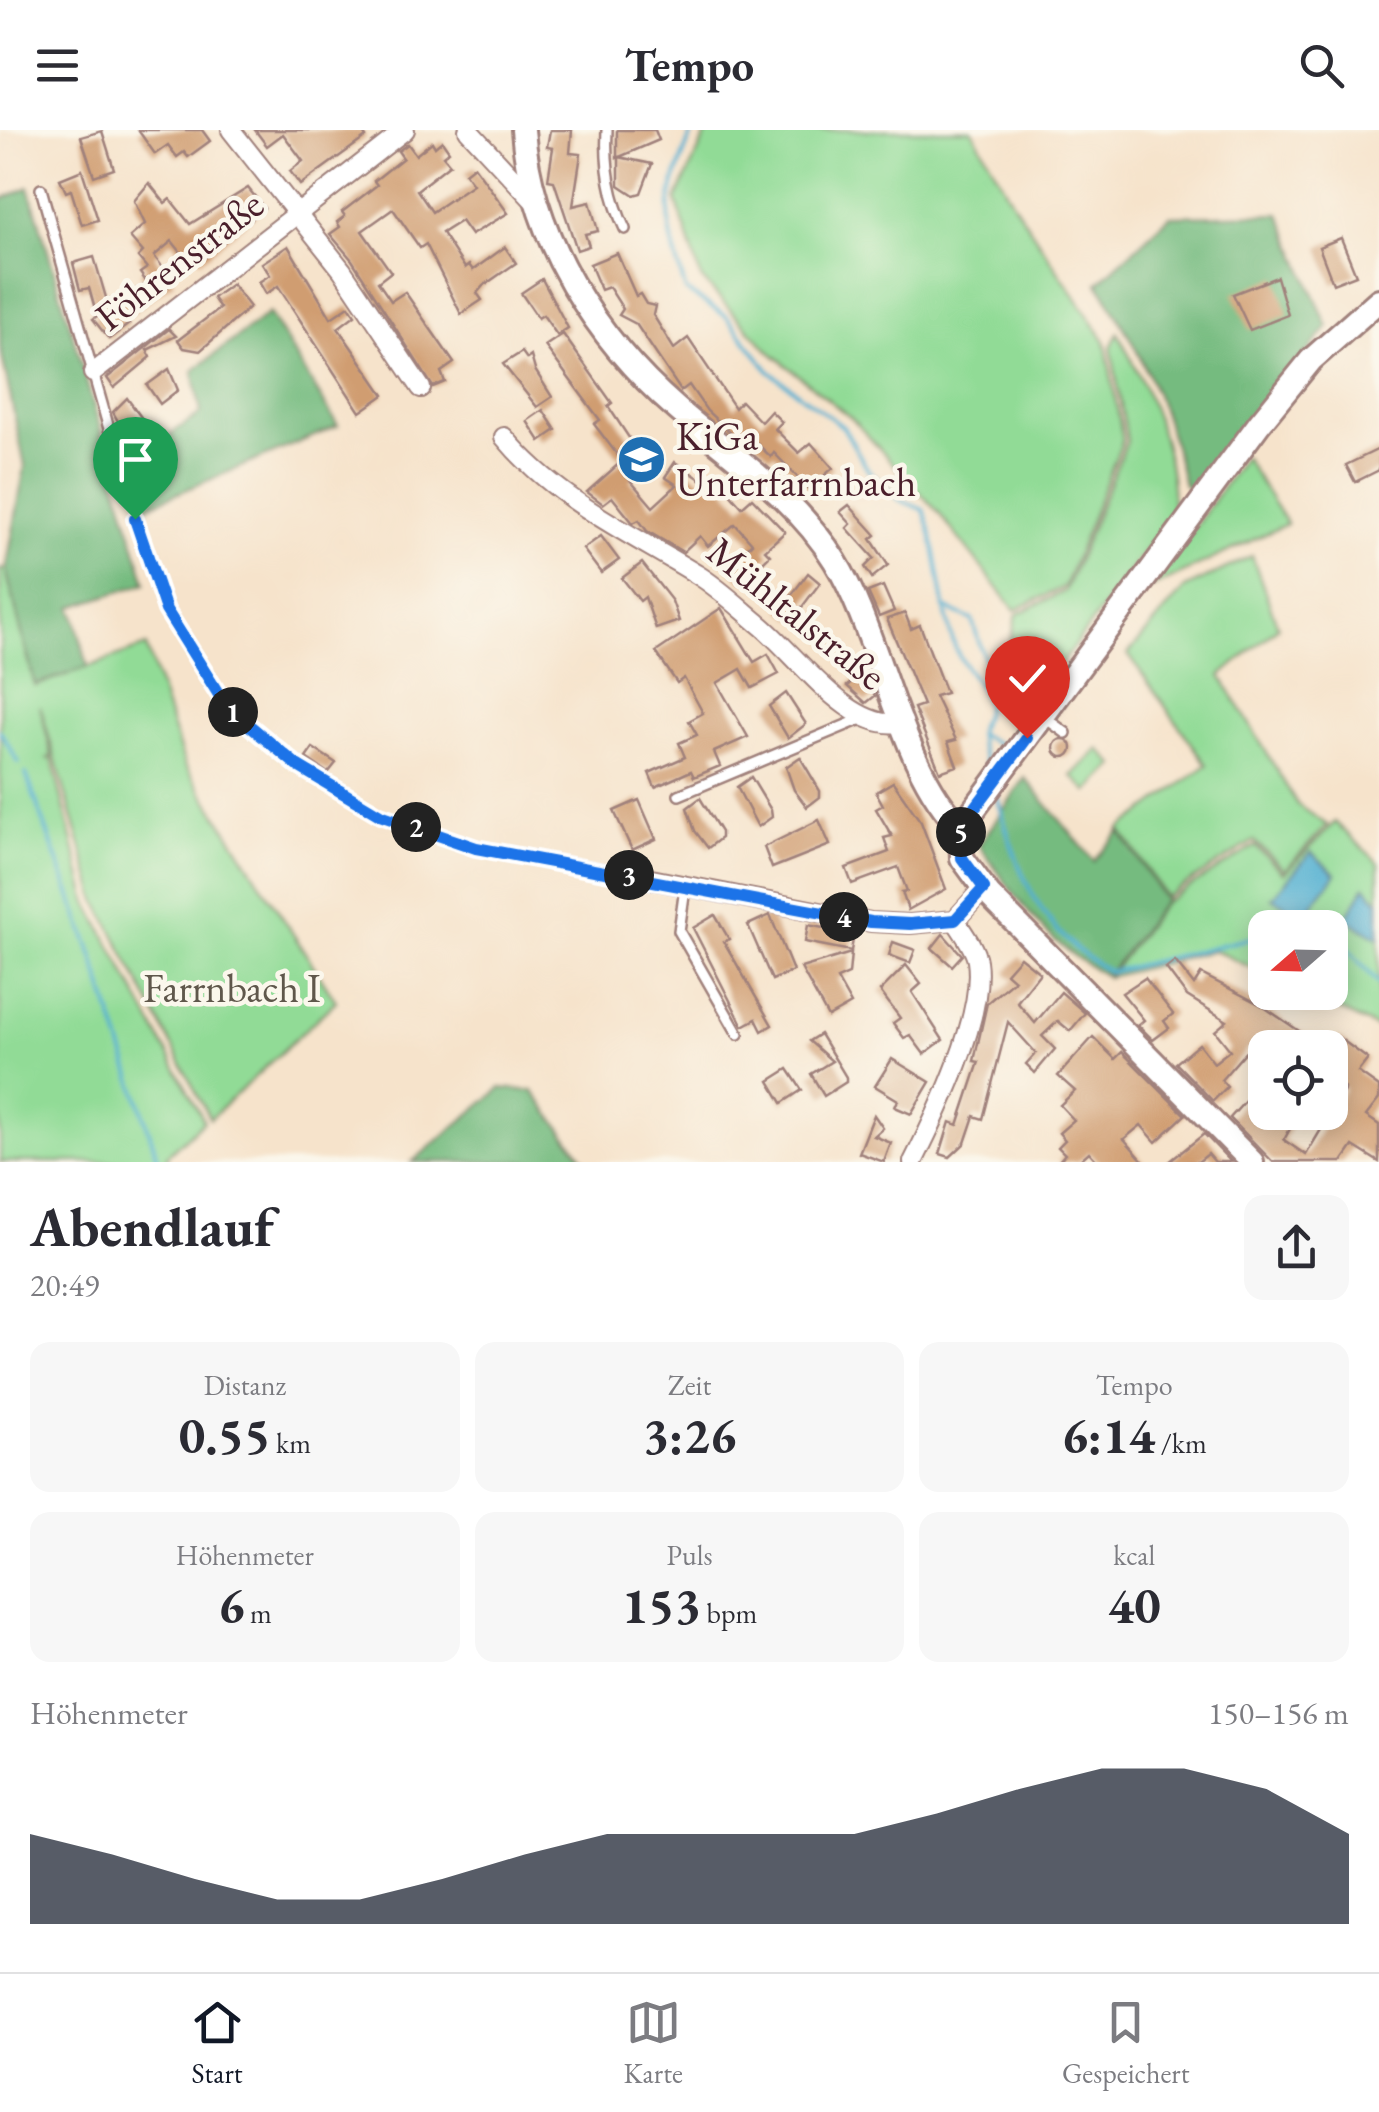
<!DOCTYPE html>
<html lang="de">
<meta charset="utf-8">
<style>
:root{--surface:#fff;--page:#f7f7f7;--text:#2b2b33;--muted:#7c7c81;--line:#e1e1e2;--accent:#111827}
body{margin:0;font-family:"EB Garamond",serif;background:var(--page);color:var(--text);height:100vh;display:flex;flex-direction:column;font-size:38px;white-space:nowrap}
*{box-sizing:border-box;margin:0}
p{font-size:32px;color:var(--muted)}
.icon{flex:none;width:55px;height:55px;fill:none;stroke:currentColor;stroke-width:2;stroke-linecap:round;stroke-linejoin:round}
.map{position:relative;height:1032px;overflow:hidden}
.side{display:flex;flex-direction:column;background:var(--surface);flex:1}
.side>*{flex:none}
.needle{width:65px;rotate:250deg}
.controls{position:absolute;left:1248px;top:780px;display:grid;gap:20px}
.controls a{display:grid;place-items:center;width:100px;height:100px;border-radius:20px;background:var(--surface);box-shadow:0 5px 25px #0003;font-size:50px}
.pin{position:absolute;display:grid;place-items:center;width:85px;height:85px;color:#fff;margin:-102px -42px;border-radius:50% 50% 50% 0;rotate:-45deg;box-shadow:0 0 10px #0007}
.pin .icon{rotate:45deg}
.km{position:absolute;width:50px;height:50px;margin:-25px;border-radius:50%;background:#222;color:#fff;font-size:28px;line-height:50px;text-align:center}
.round{display:grid;place-items:center;flex:none;width:105px;height:105px;border-radius:20px;background:var(--page)}
.head{display:flex;align-items:center;justify-content:space-between;height:170px;padding:0 30px}
h1{font-size:55px;font-weight:700;line-height:75px}
.stats{display:grid;grid-template-columns:repeat(3,1fr);gap:15px;height:170px;padding:10px 30px}
.stats div{display:grid;align-content:center;border-radius:20px;background:var(--page);text-align:center}
.stats b{font-size:50px;font-weight:700}
.stats small{font-size:28px;font-weight:400}
.stats p{font-size:28px}
.chart{height:280px;padding:20px 30px}
.chart p{display:flex;justify-content:space-between}
.chart svg{width:100%;height:180px;margin-top:10px;fill:var(--accent);opacity:.7}
header{display:flex;justify-content:space-between;align-items:center;height:130px;padding:0 30px;background:var(--surface);font-size:45px;font-weight:700}
.menu{display:flex;justify-content:space-around;align-items:center;height:140px;border-top:2px solid var(--line);background:var(--surface);font-size:28px;color:var(--muted)}
.menu a{display:grid;justify-items:center;gap:5px}
.menu .selected{color:var(--accent)}
.map>svg:first-child{display:block}
.green{fill:#91db96;stroke:#6e7d60;stroke-width:2.5}
.forest{fill:#74bb7f;stroke:#5f6d55;stroke-width:2.5}
.water{fill:#53b0d1;stroke:#4e687e;stroke-width:2.5}
.lines{fill:none;stroke-linecap:round;stroke-linejoin:round}
.stream{stroke:#53b0d1;stroke-width:4}
.building{fill:#d09d71}
.service-casing{stroke:#a0817b;stroke-width:14}
.minor-casing{stroke:#a0817b;stroke-width:22}
.tertiary-casing{stroke:#a0817b;stroke-width:28}
.service{stroke:#fff;stroke-width:9}
.minor{stroke:#fff;stroke-width:18}
.tertiary{stroke:#fff;stroke-width:22}
.route-casing{stroke:#fff;stroke-width:20}
.route{stroke:#1a73e8;stroke-width:12}
.labels{text-anchor:middle;dominant-baseline:central;stroke-width:9;stroke-linejoin:round;paint-order:stroke}
.street-label{font-size:40px;fill:#4a1f2b;stroke:#fbf7ec}
.poi-label{font-size:40px;fill:#4a1f2b;stroke:#fbf7ec;text-anchor:start}
.park-label{font-size:40px;fill:#5f574b;stroke:#fbf7ec}
</style>
<header><svg class="icon" aria-label="menu" viewBox="0 0 24 24"><path d="M4 6h16M4 12h16M4 18h16"/></svg>Tempo<svg class="icon" aria-label="search" viewBox="0 0 24 24"><circle cx="10" cy="10" r="6"/><path d="M15 15l6 6"/></svg></header>
<div class="map">
<svg width="1379" height="1032" viewBox="0 0 1379 1032">
<rect width="100%" height="100%" fill="#fbf7ec"/>
<filter id="ink" filterUnits="userSpaceOnUse"><feTurbulence type="fractalNoise" baseFrequency=".01" numOctaves="2"/><feDisplacementMap in="SourceGraphic" scale="20" xChannelSelector="R" yChannelSelector="G"/><feConvolveMatrix kernelMatrix="1 2 1 2 8 2 1 2 1" color-interpolation-filters="sRGB"/></filter>
<filter id="wash" filterUnits="userSpaceOnUse"><feTurbulence type="fractalNoise" baseFrequency=".0048" numOctaves="4" result="noise"/><feDisplacementMap in="SourceGraphic" scale="40" xChannelSelector="R" yChannelSelector="G"/><feGaussianBlur stdDeviation="2.25" result="paint"/><feColorMatrix in="noise" values="0 0 0 0 0 0 0 0 0 0 0 0 0 0 0 0 0 1.4 0 .05"/><feComposite in="paint" operator="in"/></filter>
<g filter="url(#wash)">
<rect width="100%" height="100%" fill="#f6e3cb"/>
<!-- green -->
<g class="green">
<path d="M708 0H972L1015 76 1105 211 1123 310 1064 457 1015 480 938 382 851 288 770 222 701 148 676 70Z"/>
<path d="M1118 203C1144 252 1180 330 1171 386L1061 534 1003 538 1017 484 1065 461 1127 311 1111 217Z"/>
<path d="M1244 327 1287 394 1151 458Z"/>
<path d="M1252 426 1278 497 1221 546 1297 674 1327 695 1285 740 1254 711 1166 767 1120 699 1207 635 1128 524 1185 458Z"/>
<path d="M0 439 6 440 35 556 146 516 185 635 336 871 210 989 97 771 40 576 52 626 46 629 52 628 88 773 204 991 167 1025 168 1032H0Z"/>
<path d="M1099 619 1115 635 1088 662 1072 646Z"/>
<path d="M1335 692 1379 733V899L1303 863 1330 862V798H1265V844L1214 820 1108 847 1165 772 1255 716 1284 743Z"/>
</g>
<!-- forest -->
<g class="forest">
<path d="M29 57 146 453 72 477 88 537 35 555 6 440 25 336 0 217V70Z"/>
<path d="M1280 84 1328 197 1193 360 1184 355C1165 273 1142 224 1098 153L1170 86Z"/>
<path d="M269 183 338 296 145 377 125 335 201 283 193 241Z"/>
<path d="M1025 648 1094 731 1120 701 1165 770 1107 846C1047 816 1017 769 979 715Z"/>
<path d="M501 958 533 961 586 1032H412Z"/>
</g>
<!-- water -->
<g class="water">
<path d="M1311 722 1336 744 1304 786 1272 768Z"/>
<path d="M1365 756 1379 771V808L1346 789Z"/>
</g>
<g class="lines">
<!-- stream -->
<g class="stream">
<path d="M693 0C663 77 662 82 686 161L726 186 770 242 843 297 868 340 900 370 924 380C940 425 939 472 955 517 962 537 986 559 986 577 986 585 980 592 979 600 976 612 986 631 990 644"/>
<path d="M943 477 972 490 986 534 980 556"/>
<path d="M0 601 19 633"/>
<path d="M978 604 1000 615"/>
<path d="M26 644 90 818 159 1032"/>
<path d="M996 663C1017 739 1037 802 1110 842L1251 808 1265 809"/>
<path d="M1330 815 1346 817 1379 854"/>
</g>
</g>
<g id="blocks">
<!-- building -->
<g class="building">
<path d="M138 0H202L210 11 188 27 184 22 177 27 168 15 155 24Z"/>
<path d="M255 0H361L366 7 300 55 290 41 303 31 283 4 267 16Z"/>
<path d="M550 0H572L570 23 581 24 573 76 590 72 598 101 585 104 589 116 577 120 554 51 548 50 553 18 547 17Z"/>
<path d="M617 0H655L659 10 617 28Z"/>
<path d="M102 1 114 39 94 46 81 7Z"/>
<path d="M442 11 449 21 443 26 450 34 417 60 432 82 473 54 465 43 474 36 508 83 471 105 461 91 442 103 465 138 469 135 473 140 505 117 516 133 483 156 477 163 482 170 461 184 426 114 420 118 393 79 362 101 391 142 378 152 391 171 405 162 454 233 441 242 445 252 433 257 352 130 330 104 340 97 337 92 345 86 342 82 377 55 374 51 403 28 398 21 408 14 416 25 432 12 435 17Z"/>
<path d="M619 27 652 34 641 63 634 65 619 55Z"/>
<path d="M82 40 98 90 82 95 71 60 66 62 60 49Z"/>
<path d="M149 53 165 73 170 69 190 94 248 58 264 78 201 131 192 120 184 126 172 111 154 126 174 152 125 189 129 194 109 209 93 189 97 186 89 158 80 160 73 133 94 127 107 171 148 154 140 143 147 138 138 127 143 122 130 107 145 94 134 71Z"/>
<path d="M1341 108 1356 145 1333 154 1319 117Z"/>
<path d="M288 116 331 188 349 176 355 185 338 198 384 265 360 282 278 156 266 164 259 152 270 145 262 133Z"/>
<path d="M617 123 636 166 640 164 646 174 655 176 653 185 674 219 688 208 735 278 741 271 761 292 771 281 782 292 775 299 799 323 811 313 833 338 809 359 774 323 771 327 744 301 736 308 707 281 689 255 681 261 636 194 619 185 623 179 609 157 601 160 590 134Z"/>
<path d="M1277 147 1288 185 1250 200 1233 164Z"/>
<path d="M542 149 568 198 557 205 543 185 538 188 521 163Z"/>
<path d="M232 154 250 177 200 221 184 218 178 210 220 178 213 168Z"/>
<path d="M169 199 176 206 147 220 151 227 114 258 107 248Z"/>
<path d="M563 204 612 273 608 276 647 335 630 350 653 377 677 355 665 347 675 332 712 357 719 351 742 377 752 368 785 402 765 420 770 425 743 452 728 437 752 413 735 394 708 416 700 406 683 422 647 401 639 390 633 393 612 367 603 374 587 362 622 331 594 294 600 290 545 216Z"/>
<path d="M522 222 527 229 531 226 535 240 552 267 537 277 503 234Z"/>
<path d="M169 239 178 260 160 274 147 255Z"/>
<path d="M127 268 146 294 127 308 113 282Z"/>
<path d="M543 280 556 300 540 311 527 291Z"/>
<path d="M1379 319V340L1355 352 1346 335Z"/>
<path d="M849 375 876 405 871 409 888 435 872 448 865 437 874 428 847 398 851 394 840 382Z"/>
<path d="M601 406 619 430 601 443 583 419Z"/>
<path d="M642 433 672 471 679 491 656 499 645 467 640 471 622 448Z"/>
<path d="M808 443 820 453 793 489 781 479Z"/>
<path d="M883 456 894 481 879 487 868 462Z"/>
<path d="M721 478 754 532 768 524 779 544 752 558 741 539 717 553 748 607 714 622 720 636 694 647 691 641 655 657 649 643 685 627 679 613 697 605 689 591 703 583 684 548 677 553 656 522Z"/>
<path d="M905 483 911 499 920 495 946 563 935 566 956 610 948 612 957 636 940 642 914 578 923 575 887 489Z"/>
<path d="M863 543 875 566 866 573 847 556Z"/>
<path d="M786 563 806 594 788 608 769 576Z"/>
<circle cx="1063" cy="618" r="9"/>
<path d="M313 618 336 633 328 643 306 628Z"/>
<path d="M800 627 820 661V667L807 677 794 660 786 637Z"/>
<path d="M751 647 771 680 772 687 758 697 737 657Z"/>
<path d="M893 652 921 692 946 759 908 780 902 762 907 761 898 737 852 754 846 738 889 722 884 708 892 706 876 679 883 675 876 662Z"/>
<path d="M700 668 721 702V708L708 718 695 701 687 678Z"/>
<path d="M639 670 656 709 632 720 614 681Z"/>
<path d="M819 690 830 715 772 738 764 717Z"/>
<path d="M715 785 729 809 724 812 772 895 762 901 756 889 743 896 693 798Z"/>
<path d="M770 785 793 841 772 850 748 795Z"/>
<path d="M808 795 854 804 851 821 805 812Z"/>
<path d="M943 804 962 825 952 836 932 818Z"/>
<path d="M893 812 915 820 910 833 889 825Z"/>
<path d="M851 823 849 844 837 849 851 874 828 887 801 838Z"/>
<path d="M1020 827 1040 843 1017 872 1035 893 1061 862 1085 883 1070 901 1058 891 1042 906 1055 919 1035 943 1026 934 1036 923 1008 892 983 989 974 986 965 1013 950 1027 940 1024 950 992 958 995 979 932 974 931 987 873 1014 850 1006 843Z"/>
<path d="M1175 831 1194 855 1201 844 1261 875 1324 918H1298L1286 905 1272 918H1265V929L1249 918 1221 950 1227 957 1213 971 1176 933 1199 914 1214 933 1230 920 1215 901 1227 891 1187 866 1166 838Z"/>
<path d="M906 835 921 854 912 862 943 910 924 924 910 905 904 908 893 893 900 888 880 861Z"/>
<path d="M1145 848 1173 884 1164 891 1169 898 1153 910 1138 895 1144 890 1122 863Z"/>
<path d="M820 904 846 947V952L824 966 811 944 832 931 809 911Z"/>
<path d="M1093 907 1115 929 1122 922 1185 985 1156 1012 1141 995 1124 1009 1144 1032H1098L1089 1022 1078 1032H1058L1065 1024 1058 1017 1065 1010 1059 1003 1074 990 1060 975 1075 961 1058 946Z"/>
<path d="M1338 907 1368 929 1358 942 1379 957V969L1366 986 1379 995V1032L1353 1016 1342 1032H1273L1230 988 1265 949V982H1299L1284 1010 1306 1025 1345 959 1330 947V916Z"/>
<path d="M892 929 930 952 911 984 895 977 898 970 875 956Z"/>
<path d="M788 939 802 960 782 973 769 951Z"/>
<path d="M874 985 883 998 874 1006 891 1013 884 1032 859 1023Z"/>
<path d="M1204 1004 1231 1032H1215L1208 1024 1198 1032H1169Z"/>
</g>
</g>
</g>
<g filter="url(#ink)">
<use href="#blocks" fill-opacity="0" stroke="#a0817b" stroke-width="2.5"/>
<g class="lines">
<defs>
<g id="service">
<path d="M607 0C605 35 610 68 625 99"/>
<path d="M41 59 121 341"/>
<path d="M135 389 167 480 225 576 299 636 380 685 476 717 615 742"/>
<path d="M1045 588 1066 603"/>
<path d="M679 665 861 589"/>
<path d="M685 758 679 801 738 904"/>
</g>
<g id="minor">
<path d="M231 0 342 140 421 258"/>
<path d="M468 0 535 72"/>
<path d="M93 243 405 0"/>
<path d="M504 307C556 370 630 403 698 445 719 458 739 477 758 493 797 524 851 605 903 592"/>
<path d="M615 742 871 792 910 794 955 790 984 758"/>
<path d="M913 1032C937 984 985 886 977 831 975 818 962 801 955 790"/>
</g>
<g id="tertiary">
<path d="M523 0C531 108 596 209 677 279 732 327 796 367 835 431 881 505 901 642 961 697"/>
<path d="M1252 1032 989 765 962 728 961 697 1259 294 1311 230 1379 170"/>
</g>
</defs>
<!-- service casing -->
<use href="#service" class="service-casing"/>
<!-- minor casing -->
<use href="#minor" class="minor-casing"/>
<!-- tertiary casing -->
<use href="#tertiary" class="tertiary-casing"/>
<!-- service -->
<use href="#service" class="service"/>
<!-- minor -->
<use href="#minor" class="minor"/>
<!-- tertiary -->
<use href="#tertiary" class="tertiary"/>
</g>
</g>
<g class="lines" filter="url(#ink)">
<defs>
<path id="route" d="M135 389 166 480 226 576 298 636 380 685 476 718 871 792 910 794 955 790 984 758 962 728 961 697 1027 608"/>
</defs>
<!-- route casing -->
<use href="#route" class="route-casing"/>
<!-- route -->
<use href="#route" class="route"/>
</g>
<!-- icons -->
<defs>
<symbol id="school-disc" viewBox="-11 -11 22 22"><circle r="9.5" fill="#1f6fb2" stroke="#fbf7ec"/><path d="M0-5L7-2L0 1L-7-2ZM-4 1L0 2.5L4 1V4Q0 6-4 4Z" fill="#fff"/></symbol>
</defs>
<g fill-rule="evenodd">
<use href="#school-disc" x="614" y="302" width="55" height="55"/>
</g>
<g class="labels">
<!-- street labels -->
<g class="street-label">
<text transform="translate(179 130) rotate(-38)">Föhrenstraße</text>
<text transform="translate(797 483) rotate(39)">Mühltalstraße</text>
</g>
<!-- poi labels -->
<g class="poi-label">
<text x="676" y="306">KiGa<tspan x="676" dy="46">Unterfarrnbach</tspan></text>
</g>
<!-- park labels -->
<g class="park-label">
<text x="232" y="858">Farrnbach I</text>
</g>
</g>
</svg>
<div class="controls">
<a><svg class="needle" viewBox="-14 -14 28 28"><path d="M0-13l5 13h-10z" fill="#e53935"/><path d="M0 13l5-13h-10z" fill="#7c7c81"/></svg></a>
<a><svg class="icon" aria-label="locate" viewBox="0 0 24 24"><circle cx="12" cy="12" r="6"/><path d="M12 2v4M12 18v4M2 12h4M18 12h4"/></svg></a>
</div>
<div class="pin" style="left:135px;top:389px;background:#1e9e55"><svg class="icon" aria-label="arrive" viewBox="0 0 24 24"><path d="M6 21V4h12l-3 4 3 4H6"/></svg></div>
<div class="pin" style="left:1027px;top:608px;background:#d93025"><svg class="icon" aria-label="check" viewBox="0 0 24 24"><path d="M5 12l5 5 9-10"/></svg></div>
<b class="km" style="left:233px;top:582px">1</b>
<b class="km" style="left:416px;top:697px">2</b>
<b class="km" style="left:629px;top:745px">3</b>
<b class="km" style="left:844px;top:787px">4</b>
<b class="km" style="left:961px;top:702px">5</b>
</div>
<section class="side">
<div class="head"><div><h1>Abendlauf</h1><p>20:49</p></div><a class="round"><svg class="icon" aria-label="share" viewBox="0 0 24 24"><path d="M12 15V3M7 8l5-5 5 5M5 13v7h14v-7"/></svg></a></div>
<div class="stats">
<div><p>Distanz</p><b>0.55<small> km</small></b></div>
<div><p>Zeit</p><b>3:26</b></div>
<div><p>Tempo</p><b>6:14<small> /km</small></b></div>
</div>
<div class="stats">
<div><p>Höhenmeter</p><b>6<small> m</small></b></div>
<div><p>Puls</p><b>153<small> bpm</small></b></div>
<div><p>kcal</p><b>40</b></div>
</div>
<div class="chart"><p><span>Höhenmeter</span>150–156 m</p>
<svg viewBox="0 0 160 44" preserveAspectRatio="none"><path d="M0 44V22L10 27L20 33L30 38L40 38L50 33L60 27L70 22L80 22L90 22L100 22L110 17L120 11L130 6L140 6L150 11L160 22V44z"/></svg>
</div>
</section>
<nav class="menu">
<a class="selected"><svg class="icon" aria-label="home" viewBox="0 0 24 24"><path d="M3 11l9-7 9 7M6 9v11h12V9"/></svg>Start</a>
<a><svg class="icon" aria-label="map" viewBox="0 0 24 24"><path d="M3 6l6-2 6 2 6-2v14l-6 2-6-2-6 2zM9 4v14M15 6v14"/></svg>Karte</a>
<a><svg class="icon" aria-label="saved" viewBox="0 0 24 24"><path d="M7 4h10v16l-5-4-5 4z"/></svg>Gespeichert</a>
</nav>
